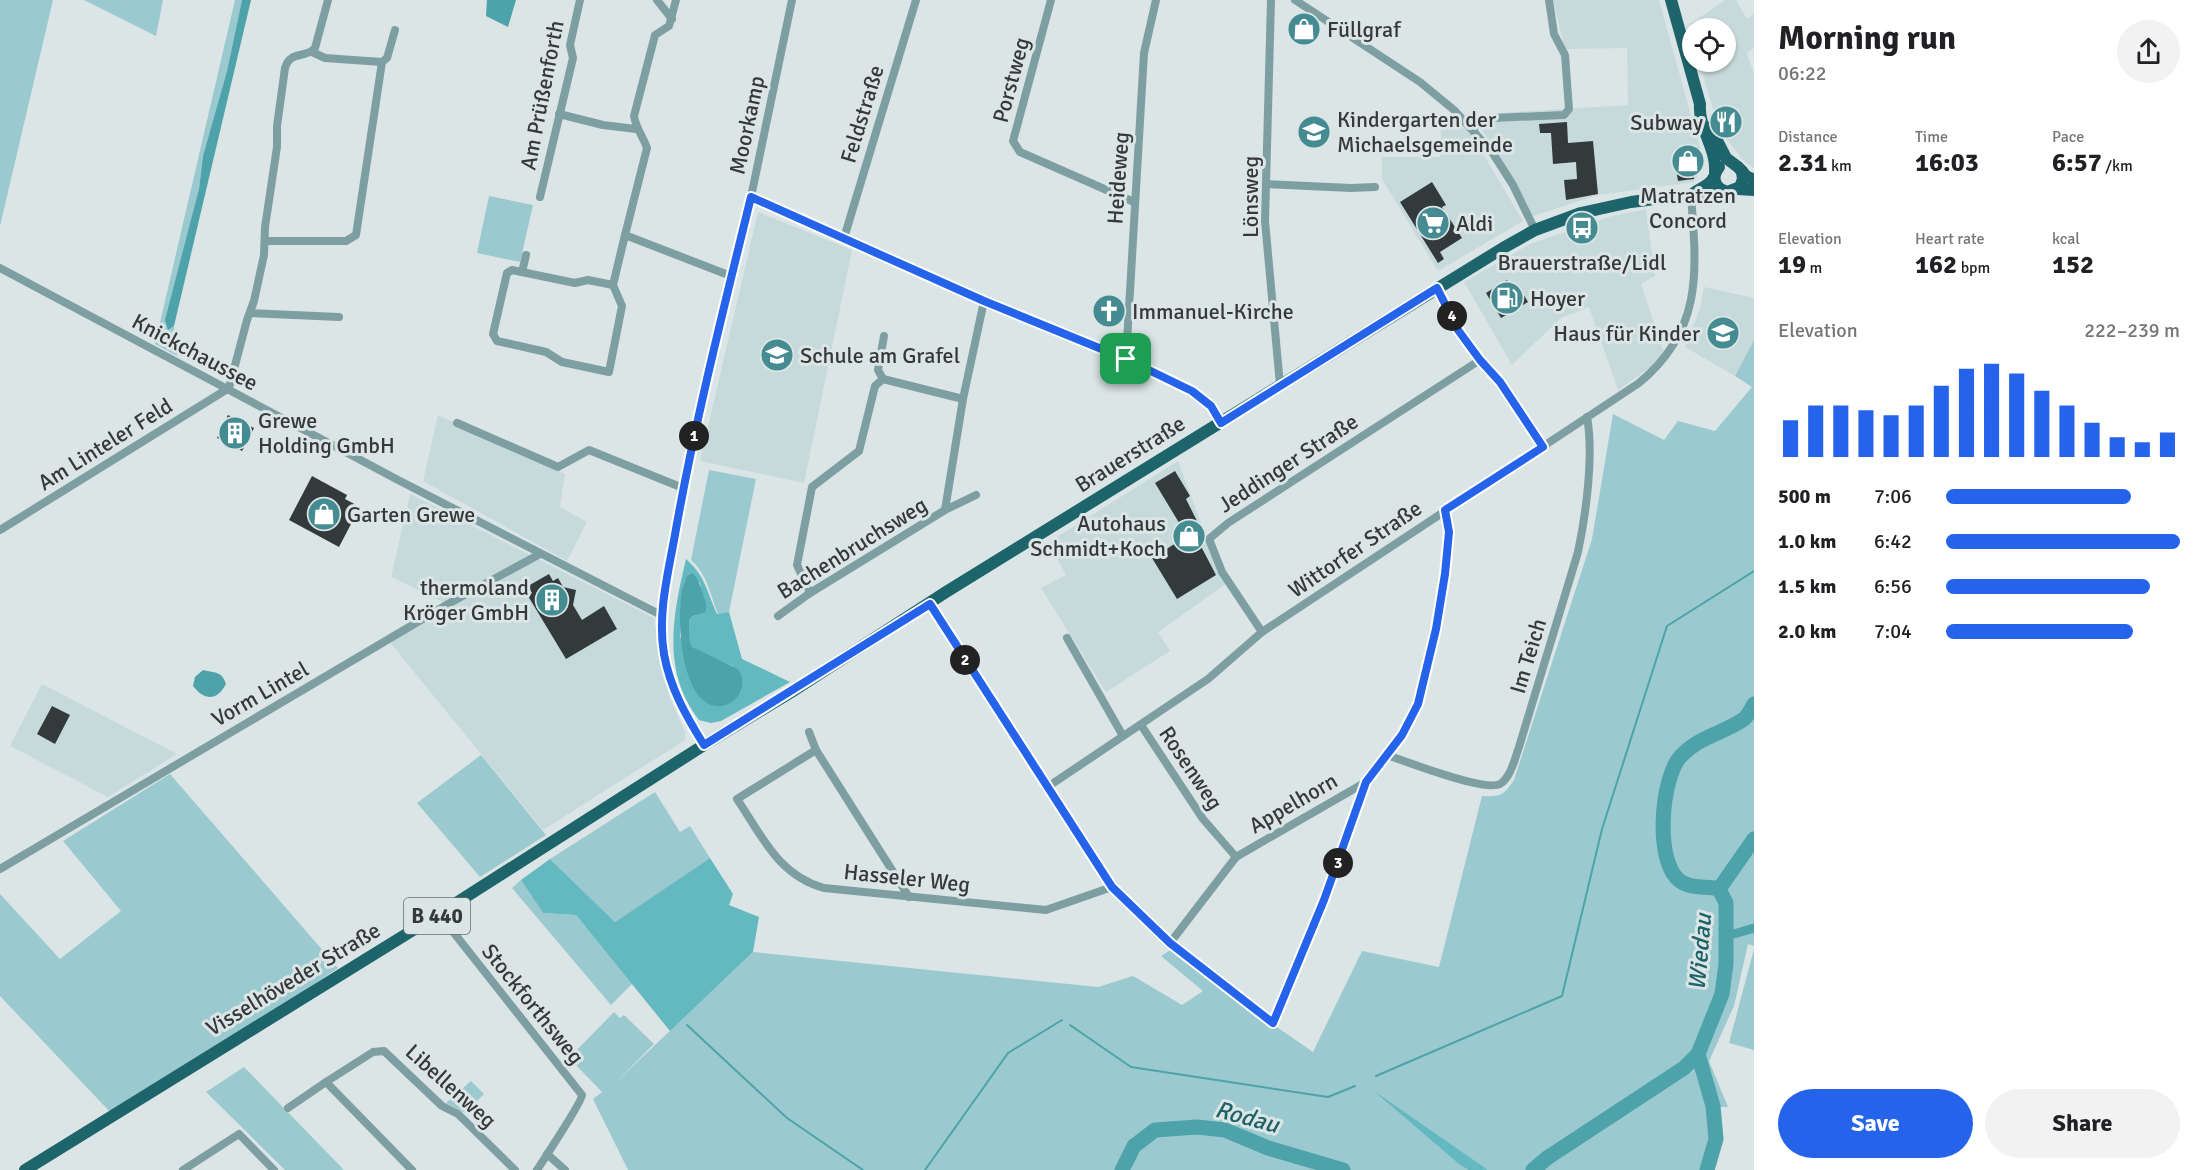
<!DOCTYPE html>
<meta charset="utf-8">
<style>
:root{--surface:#fff;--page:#f2f2f2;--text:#202124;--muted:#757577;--accent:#2563eb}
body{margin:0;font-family:Signika,sans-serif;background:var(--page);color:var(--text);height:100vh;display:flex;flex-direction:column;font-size:22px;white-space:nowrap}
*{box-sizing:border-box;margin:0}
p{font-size:20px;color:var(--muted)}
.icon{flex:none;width:33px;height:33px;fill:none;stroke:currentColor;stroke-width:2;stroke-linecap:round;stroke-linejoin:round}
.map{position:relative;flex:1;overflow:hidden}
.drawer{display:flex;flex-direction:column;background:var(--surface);width:450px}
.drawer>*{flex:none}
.fabs{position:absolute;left:1682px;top:18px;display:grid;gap:12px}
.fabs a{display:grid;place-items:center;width:54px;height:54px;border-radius:50%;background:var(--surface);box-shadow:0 2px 4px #0004;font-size:30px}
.pin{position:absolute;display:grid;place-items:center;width:51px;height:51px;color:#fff;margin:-26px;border-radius:12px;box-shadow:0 3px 9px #0006}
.km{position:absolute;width:30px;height:30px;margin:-15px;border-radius:50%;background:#222;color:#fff;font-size:16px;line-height:30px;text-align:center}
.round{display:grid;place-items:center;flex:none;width:63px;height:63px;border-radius:32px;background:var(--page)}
.head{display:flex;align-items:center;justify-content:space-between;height:102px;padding:0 24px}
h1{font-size:33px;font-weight:700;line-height:45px}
.stats{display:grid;grid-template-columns:repeat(3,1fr);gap:9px;height:102px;padding:6px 24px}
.stats div{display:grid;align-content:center}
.stats b{font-size:26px;font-weight:700}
.stats small{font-size:16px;font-weight:400}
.stats p{font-size:16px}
.chart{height:168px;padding:12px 24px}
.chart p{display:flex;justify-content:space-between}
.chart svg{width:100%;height:108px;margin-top:6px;stroke:var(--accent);stroke-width:6}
.cta{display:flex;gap:12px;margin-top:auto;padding:12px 24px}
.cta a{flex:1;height:69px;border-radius:36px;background:var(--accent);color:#fff;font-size:24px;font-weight:700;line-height:69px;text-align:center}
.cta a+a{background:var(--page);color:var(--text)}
ul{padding:0 24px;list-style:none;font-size:20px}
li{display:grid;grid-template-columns:96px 72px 1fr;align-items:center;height:45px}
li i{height:15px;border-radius:8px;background:var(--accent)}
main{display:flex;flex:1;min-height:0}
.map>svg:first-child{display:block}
.built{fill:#c7dadb}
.green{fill:#9acacf}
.forest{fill:#64b8bf;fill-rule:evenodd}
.water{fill:#4ea2a9}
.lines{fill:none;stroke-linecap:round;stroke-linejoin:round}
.stream{stroke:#4ea2a9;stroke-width:2}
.canal{stroke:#4ea2a9;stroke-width:9}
.river{stroke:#4ea2a9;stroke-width:15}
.building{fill:#333a3b}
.street{stroke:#7d9fa2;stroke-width:8}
.primary{stroke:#1d656b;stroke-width:12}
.route-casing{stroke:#fff;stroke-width:12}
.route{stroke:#2563eb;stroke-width:8}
.labels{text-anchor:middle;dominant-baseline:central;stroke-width:6;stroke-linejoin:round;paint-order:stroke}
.shield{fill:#dbe5e5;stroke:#686d6d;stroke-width:1.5}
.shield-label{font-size:21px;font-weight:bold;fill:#36393a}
.poi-label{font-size:22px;fill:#36393a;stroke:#dbe5e5;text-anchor:start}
.street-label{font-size:22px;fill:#36393a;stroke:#dbe5e5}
.water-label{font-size:24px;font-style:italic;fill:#1d6268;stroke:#dbe5e5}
</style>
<main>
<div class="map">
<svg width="1754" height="1170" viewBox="0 0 1754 1170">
<rect width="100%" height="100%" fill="#dbe5e5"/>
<!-- built -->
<g class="built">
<path d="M1553 0H1659L1700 148 1703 166 1694 182 1598 195 1533 216 1492 144 1481 129 1465 115 1628 105 1627 48 1565 49Z"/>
<path d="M1725 0H1736L1747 19 1754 14V48L1747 53 1754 74V168L1742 159 1719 129 1699 62H1725V28H1692V33L1690 24Z"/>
<path d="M1453 117 1473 137 1523 221 1438 271 1382 179V157H1440L1441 129Z"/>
<path d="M1646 209 1655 276 1641 284 1664 353 1651 367 1618 390 1589 307 1561 318 1512 365 1464 282 1530 244 1612 216Z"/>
<path d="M758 212 852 250 804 483 700 461Z"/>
<path d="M1704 287 1754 298V340L1735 376 1685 347 1700 308Z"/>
<path d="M438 415 565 474 560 507 587 522 567 561 423 481Z"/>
<path d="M1178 461 1207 540 1227 583 1158 632 1170 651 1106 692 1041 588 1066 575 1049 542Z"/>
<path d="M410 494 654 618 662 671 670 699 685 731V740L543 830 388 640 447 604 391 577Z"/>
<path d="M42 684 177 754 108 797 10 746Z"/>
</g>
<!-- green -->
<g class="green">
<path d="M0 0H53L0 226Z"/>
<path d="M84 0H163L156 36Z"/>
<path d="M235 0H242L227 71 203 156 199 189 168 330 174 326 177 356 155 344Z"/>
<path d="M489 196 533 205 520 262 477 253Z"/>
<path d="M1754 340V946L1748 944 1734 1006 1709 1061 1728 1107H1717L1720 1140 1712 1170H628L593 1099 602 1092 569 1058 614 1012 620 1018 624 1015 654 1044 615 1083 753 952 1098 987 1133 976 1182 1005 1203 991 1161 956 1172 949 1215 984 1313 1052 1362 951 1439 967 1482 796C1501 797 1504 795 1514 780L1592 539 1613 414 1664 440 1678 421 1715 431 1752 387 1735 376Z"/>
<path d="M709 470 756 479 729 612 718 614C710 594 707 574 691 560Z"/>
<path d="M481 755 546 835 480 877 417 803Z"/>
<path d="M170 774 338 968 225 1045 113 1115 0 996V894L60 959 121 911 63 841Z"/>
<path d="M655 792 680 832 690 826 710 858 615 922 550 859Z"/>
<path d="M521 880 543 913 576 915 632 984 611 1005 512 888Z"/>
<path d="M1754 949V1050L1729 1043Z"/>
<path d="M244 1067 344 1170H285L206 1092Z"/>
<path d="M471 1081 484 1094 465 1113 446 1103Z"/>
</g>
<!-- forest -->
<g class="forest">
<path d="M686 559C706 577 706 590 717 614L729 612 742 659 790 682 721 721 711 723 699 720C661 671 673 615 686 559ZM700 582 701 593 707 608 705 613 693 616 689 620V639L692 647 713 659 733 666 715 706 702 698 680 636 681 622Z"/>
<path d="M710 858 733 894 729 905 759 917 753 952 670 1031 576 915 543 913 521 880 550 859 615 922Z"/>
<path d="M1374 1091 1488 1170H1469L1459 1164Z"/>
</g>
<!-- water -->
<g class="water">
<path d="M242 0H251L174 326 168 330 165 320 199 189 203 156 227 71Z"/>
<path d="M487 0H516L508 27 486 16Z"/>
<path d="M692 573C699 578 705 599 707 608L705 613 693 616 689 620V638L692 647 738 669C753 691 727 715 707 703 681 687 678 625 681 598 681 591 685 583 687 576Z"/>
<path d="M203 670C215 673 222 671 226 684 217 701 205 701 193 686L195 677Z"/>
</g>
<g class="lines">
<!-- stream -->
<g class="stream">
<path d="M687 1025 787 1118 863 1170"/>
<path d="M1070 1025 1131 1067 1328 1097 1355 1086"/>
<path d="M1376 1076 1562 996 1602 829 1667 626 1754 571"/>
<path d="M925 1170 1008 1053 1062 1020"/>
</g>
<!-- canal -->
<path class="canal" d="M1727 936 1754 928"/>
<!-- river -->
<g class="river">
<path d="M1719 889 1754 839"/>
<path d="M1122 1170 1134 1146 1155 1130 1197 1127 1225 1130 1268 1148 1343 1170"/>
<path d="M1533 1170 1547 1158 1684 1068 1698 1054"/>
<path d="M1707 1170 1716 1139 1713 1106 1698 1054 1722 994 1726 964V903L1719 889C1706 886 1691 889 1680 881 1654 862 1661 777 1681 756 1700 736 1722 734 1744 719 1748 716 1751 709 1754 704"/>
</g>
</g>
<!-- building -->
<g class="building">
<path d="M1567 122 1568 143 1593 141 1598 194 1566 200 1564 180 1577 179 1576 162 1553 164 1551 133H1540L1539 124Z"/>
<path d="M1699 147 1702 165 1692 167 1694 179 1678 181 1674 158H1676L1675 151Z"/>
<path d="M1432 182 1446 205 1442 207 1462 238 1440 252 1444 259 1438 263 1400 202Z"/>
<path d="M1507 280 1512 288 1517 284 1528 302 1501 318 1486 293Z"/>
<path d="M228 415 254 428 242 451 217 438Z"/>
<path d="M1175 471 1190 496 1186 499 1201 529 1194 533 1216 575 1177 599 1152 558 1184 538 1177 528 1181 526 1155 483Z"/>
<path d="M312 476 347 495 345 499 360 507 339 547 289 520Z"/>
<path d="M549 574 553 581 558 578 563 587 576 590 573 605 582 620 604 606 617 629 566 659 528 596 532 593 528 586Z"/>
<path d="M52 706 70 715 55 744 37 734Z"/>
</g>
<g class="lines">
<!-- street -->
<g class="street">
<path d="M657 0 672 19"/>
<path d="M676 0 669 26 655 35 634 116C636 129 643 136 647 148L625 235 731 276"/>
<path d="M1051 0 1013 141 1020 152 1134 202"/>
<path d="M1271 0 1265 221 1280 385"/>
<path d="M1295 0 1420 82 1454 110 1492 152 1513 185 1535 230"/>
<path d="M382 62 387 58 395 30"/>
<path d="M559 114 603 125 636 129"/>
<path d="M1472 129 1484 121 1493 118 1564 115 1569 109 1565 55 1554 34 1549 0"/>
<path d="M1266 184 1351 188 1375 187"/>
<path d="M540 197 573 58 570 45 580 0"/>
<path d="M751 197 984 301 1126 359 1192 391 1211 406 1221 423"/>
<path d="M844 238 916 0"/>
<path d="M265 241H346L356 235 382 62 325 58 312 52"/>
<path d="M0 268 400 481 661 615"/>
<path d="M522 272 526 255"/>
<path d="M613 285 622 306 609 372 562 362 546 352 497 341 493 334 507 273 512 270 575 283 588 280 613 285 625 235"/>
<path d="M250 313 339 317"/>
<path d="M1126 359 1144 53 1156 0"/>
<path d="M1480 360 1500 383 1543 447"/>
<path d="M883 379 963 399"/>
<path d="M457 423 558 467 589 450 683 488"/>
<path d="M945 510 976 495"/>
<path d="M0 530 229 388 247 320 254 301 264 255 265 227 277 147V126L285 68C290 50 306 59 315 48L328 0"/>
<path d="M810 593 797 565 812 487 859 451 875 386 883 379 878 370 884 336"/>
<path d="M930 604 1112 887 1170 943 1273 1023 1324 900 1366 782"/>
<path d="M778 616 810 593 945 510 963 399 984 301"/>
<path d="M1262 632 1222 572 1209 539 1228 523 1480 360 1458 330 1437 288"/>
<path d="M1067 638 1123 736"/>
<path d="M1141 725 1203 819 1236 857"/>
<path d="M809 732 816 750 909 897"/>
<path d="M704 745 671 684 664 652 661 615 688 463 751 197 792 0"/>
<path d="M816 750 737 799C762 836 778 875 824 888L1046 910 1112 887"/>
<path d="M1387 755C1407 762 1485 792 1500 784 1511 777 1515 758 1519 747L1578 552C1586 514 1594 455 1587 417"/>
<path d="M1046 788 1208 679 1262 632 1639 383C1703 330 1697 272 1691 196"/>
<path d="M0 869 448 604 540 554"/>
<path d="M439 914 582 1095C582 1102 544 1159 537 1170"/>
<path d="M1170 943 1236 857 1366 782 1402 735 1418 704 1436 629 1449 532 1445 510"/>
<path d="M326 1082 373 1052 384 1051 442 1106 458 1114 515 1170"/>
<path d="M288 1108 326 1082 412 1170"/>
<path d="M547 1154 565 1170"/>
<path d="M183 1170 239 1134 274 1170"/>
</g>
<!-- primary -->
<g class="primary">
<path d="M1671 0 1700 104C1698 128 1717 149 1715 172"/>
<path d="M1710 127 1726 158 1738 167 1746 176 1754 180"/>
<path d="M1719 167C1711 177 1714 188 1727 192L1740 187 1743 179 1742 171"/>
<path d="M1738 189 1754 190"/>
<path d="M1691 196C1697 188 1709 188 1714 177"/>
<path d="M25 1170 439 914 704 745 796 689 946 592 1503 248 1535 230 1581 213 1631 202 1679 196 1701 199 1723 191"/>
</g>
</g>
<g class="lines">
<defs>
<path id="route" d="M751 197 984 301 1126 359 1192 391 1211 406 1221 423 1437 288 1458 330 1480 360 1500 382 1543 447 1445 510 1449 532 1445 574 1436 629 1418 704 1402 735 1366 782 1324 900 1273 1023 1170 943 1112 887 930 604 704 745C686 716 670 688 664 654 657 612 669 570 676 529 696 417 724 307 751 197Z"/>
</defs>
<!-- route casing -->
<use href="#route" class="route-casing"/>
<!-- route -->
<use href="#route" class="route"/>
</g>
<!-- icons -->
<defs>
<symbol id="shop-disc" viewBox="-11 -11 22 22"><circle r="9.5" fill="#448b92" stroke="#dbe5e5"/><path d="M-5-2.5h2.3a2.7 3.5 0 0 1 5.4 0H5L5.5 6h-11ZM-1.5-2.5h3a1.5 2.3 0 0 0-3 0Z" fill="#fff"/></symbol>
<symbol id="restaurant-disc" viewBox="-11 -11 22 22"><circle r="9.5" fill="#448b92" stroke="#dbe5e5"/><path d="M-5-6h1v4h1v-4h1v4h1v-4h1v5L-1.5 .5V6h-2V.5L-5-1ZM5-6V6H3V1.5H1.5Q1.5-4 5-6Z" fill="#fff"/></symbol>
<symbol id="school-disc" viewBox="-11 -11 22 22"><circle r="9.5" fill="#448b92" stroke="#dbe5e5"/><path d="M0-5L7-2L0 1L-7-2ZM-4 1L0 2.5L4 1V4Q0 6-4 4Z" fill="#fff"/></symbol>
<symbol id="supermarket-disc" viewBox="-11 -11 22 22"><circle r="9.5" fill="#448b92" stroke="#dbe5e5"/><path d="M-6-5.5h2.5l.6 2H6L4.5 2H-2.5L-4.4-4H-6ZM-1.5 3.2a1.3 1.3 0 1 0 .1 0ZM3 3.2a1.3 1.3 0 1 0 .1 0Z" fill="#fff"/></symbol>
<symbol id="bus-disc" viewBox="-11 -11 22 22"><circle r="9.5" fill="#448b92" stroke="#dbe5e5"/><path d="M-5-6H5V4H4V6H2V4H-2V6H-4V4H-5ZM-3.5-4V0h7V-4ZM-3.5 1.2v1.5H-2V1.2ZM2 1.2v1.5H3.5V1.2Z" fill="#fff"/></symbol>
<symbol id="fuel-disc" viewBox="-11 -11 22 22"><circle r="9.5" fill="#448b92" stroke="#dbe5e5"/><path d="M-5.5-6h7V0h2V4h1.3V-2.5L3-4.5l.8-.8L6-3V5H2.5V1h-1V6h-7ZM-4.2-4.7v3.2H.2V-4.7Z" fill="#fff"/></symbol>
<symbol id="church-disc" viewBox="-11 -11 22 22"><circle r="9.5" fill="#448b92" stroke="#dbe5e5"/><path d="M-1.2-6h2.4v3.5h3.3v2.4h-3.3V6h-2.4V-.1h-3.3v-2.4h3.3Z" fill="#fff"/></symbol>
<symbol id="building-disc" viewBox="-11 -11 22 22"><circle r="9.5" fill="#448b92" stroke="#dbe5e5"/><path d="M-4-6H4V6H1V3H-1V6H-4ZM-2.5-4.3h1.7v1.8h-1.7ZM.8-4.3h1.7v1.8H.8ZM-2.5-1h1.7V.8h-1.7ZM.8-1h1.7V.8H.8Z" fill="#fff"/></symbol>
</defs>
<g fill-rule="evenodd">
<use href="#shop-disc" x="1285" y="10" width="38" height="38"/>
<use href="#restaurant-disc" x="1707" y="103" width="38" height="38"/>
<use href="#school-disc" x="1295" y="113" width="38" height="38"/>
<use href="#shop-disc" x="1669" y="142" width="38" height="38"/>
<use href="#supermarket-disc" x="1414" y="204" width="38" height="38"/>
<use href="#bus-disc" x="1563" y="209" width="38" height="38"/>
<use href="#fuel-disc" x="1488" y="279" width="38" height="38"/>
<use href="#church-disc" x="1090" y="292" width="38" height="38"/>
<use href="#school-disc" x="1704" y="314" width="38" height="38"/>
<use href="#school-disc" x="758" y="336" width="38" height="38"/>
<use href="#building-disc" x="216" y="414" width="38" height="38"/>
<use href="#shop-disc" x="305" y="495" width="38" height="38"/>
<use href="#shop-disc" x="1170" y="517" width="38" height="38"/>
<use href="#building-disc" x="533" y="581" width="38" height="38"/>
</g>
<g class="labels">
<!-- shield labels -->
<rect class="shield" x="404" y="898" width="66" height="36" rx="4.5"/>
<g class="shield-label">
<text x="437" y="916">B 440</text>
</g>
<!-- poi labels -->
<g class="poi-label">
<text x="1327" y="29">Füllgraf</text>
<text x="1337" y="119">Kindergarten der<tspan x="1337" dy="25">Michaelsgemeinde</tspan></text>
<text x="1703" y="122" text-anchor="end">Subway</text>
<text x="1688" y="195" text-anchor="middle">Matratzen<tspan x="1688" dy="25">Concord</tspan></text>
<text x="1456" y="223">Aldi</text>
<text x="1582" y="262" text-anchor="middle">Brauerstraße/Lidl</text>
<text x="1530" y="298">Hoyer</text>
<text x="1132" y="311">Immanuel-Kirche</text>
<text x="1700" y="333" text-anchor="end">Haus für Kinder</text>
<text x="800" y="355">Schule am Grafel</text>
<text x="258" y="420">Grewe<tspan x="258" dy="25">Holding GmbH</tspan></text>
<text x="347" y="514">Garten Grewe</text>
<text x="1166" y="523" text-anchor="end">Autohaus<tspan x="1166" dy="25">Schmidt+Koch</tspan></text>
<text x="529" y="587" text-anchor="end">thermoland<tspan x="529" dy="25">Kröger GmbH</tspan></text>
</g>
<!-- street labels -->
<g class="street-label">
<text transform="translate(1011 80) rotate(-75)">Porstweg</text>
<text transform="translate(542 95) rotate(-79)">Am Prüßenforth</text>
<text transform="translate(862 114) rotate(-73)">Feldstraße</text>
<text transform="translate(747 125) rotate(-78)">Moorkamp</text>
<text transform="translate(1118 178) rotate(-86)">Heideweg</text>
<text transform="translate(1250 197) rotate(-90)">Lönsweg</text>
<text transform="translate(195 352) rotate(28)">Knickchaussee</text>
<text transform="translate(105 444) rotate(-32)">Am Linteler Feld</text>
<text transform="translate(1130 454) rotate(-32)">Brauerstraße</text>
<text transform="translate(1288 463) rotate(-33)">Jeddinger Straße</text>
<text transform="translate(852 548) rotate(-32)">Bachenbruchsweg</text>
<text transform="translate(1355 549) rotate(-34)">Wittorfer Straße</text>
<text transform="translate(1528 656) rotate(-73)">Im Teich</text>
<text transform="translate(260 694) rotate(-30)">Vorm Lintel</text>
<text transform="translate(1191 768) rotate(56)">Rosenweg</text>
<text transform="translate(1293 803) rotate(-30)">Appelhorn</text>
<text transform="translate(907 878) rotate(6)">Hasseler Weg</text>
<text transform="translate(293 979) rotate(-31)">Visselhöveder Straße</text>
<text transform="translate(533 1004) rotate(51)">Stockforthsweg</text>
<text transform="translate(451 1086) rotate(42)">Libellenweg</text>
</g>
<!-- water labels -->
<g class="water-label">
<text transform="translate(1700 952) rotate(-85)">Wiedau</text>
<text transform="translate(1247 1117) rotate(15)">Rodau</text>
</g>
</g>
</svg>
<div class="fabs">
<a><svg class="icon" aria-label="locate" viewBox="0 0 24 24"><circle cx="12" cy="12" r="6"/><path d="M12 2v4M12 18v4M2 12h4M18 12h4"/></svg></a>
</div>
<div class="pin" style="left:1126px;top:359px;background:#1e9e55"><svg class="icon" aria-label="arrive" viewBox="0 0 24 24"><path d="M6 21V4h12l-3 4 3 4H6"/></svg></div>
<b class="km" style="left:694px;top:436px">1</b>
<b class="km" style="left:965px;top:660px">2</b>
<b class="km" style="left:1338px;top:863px">3</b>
<b class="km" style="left:1452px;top:316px">4</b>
</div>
<section class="drawer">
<div class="head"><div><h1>Morning run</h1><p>06:22</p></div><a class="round"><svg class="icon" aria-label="share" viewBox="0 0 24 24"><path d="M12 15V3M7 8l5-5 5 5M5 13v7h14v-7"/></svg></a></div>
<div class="stats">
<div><p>Distance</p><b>2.31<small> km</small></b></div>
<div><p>Time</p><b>16:03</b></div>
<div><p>Pace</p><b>6:57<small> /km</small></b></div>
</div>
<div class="stats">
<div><p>Elevation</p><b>19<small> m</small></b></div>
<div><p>Heart rate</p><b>162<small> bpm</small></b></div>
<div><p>kcal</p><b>152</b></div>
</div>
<div class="chart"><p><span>Elevation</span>222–239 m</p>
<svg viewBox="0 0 160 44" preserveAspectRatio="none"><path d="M5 44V29M15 44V23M25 44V23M35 44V25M45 44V27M55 44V23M65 44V15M75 44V8M85 44V6M95 44V10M105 44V17M115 44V23M125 44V30M135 44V36M145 44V38M155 44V34"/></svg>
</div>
<ul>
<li><b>500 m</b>7:06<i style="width:79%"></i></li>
<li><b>1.0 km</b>6:42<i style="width:100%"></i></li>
<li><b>1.5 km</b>6:56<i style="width:87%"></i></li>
<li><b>2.0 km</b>7:04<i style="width:80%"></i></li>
</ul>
<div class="cta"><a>Save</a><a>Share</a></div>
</section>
</main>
